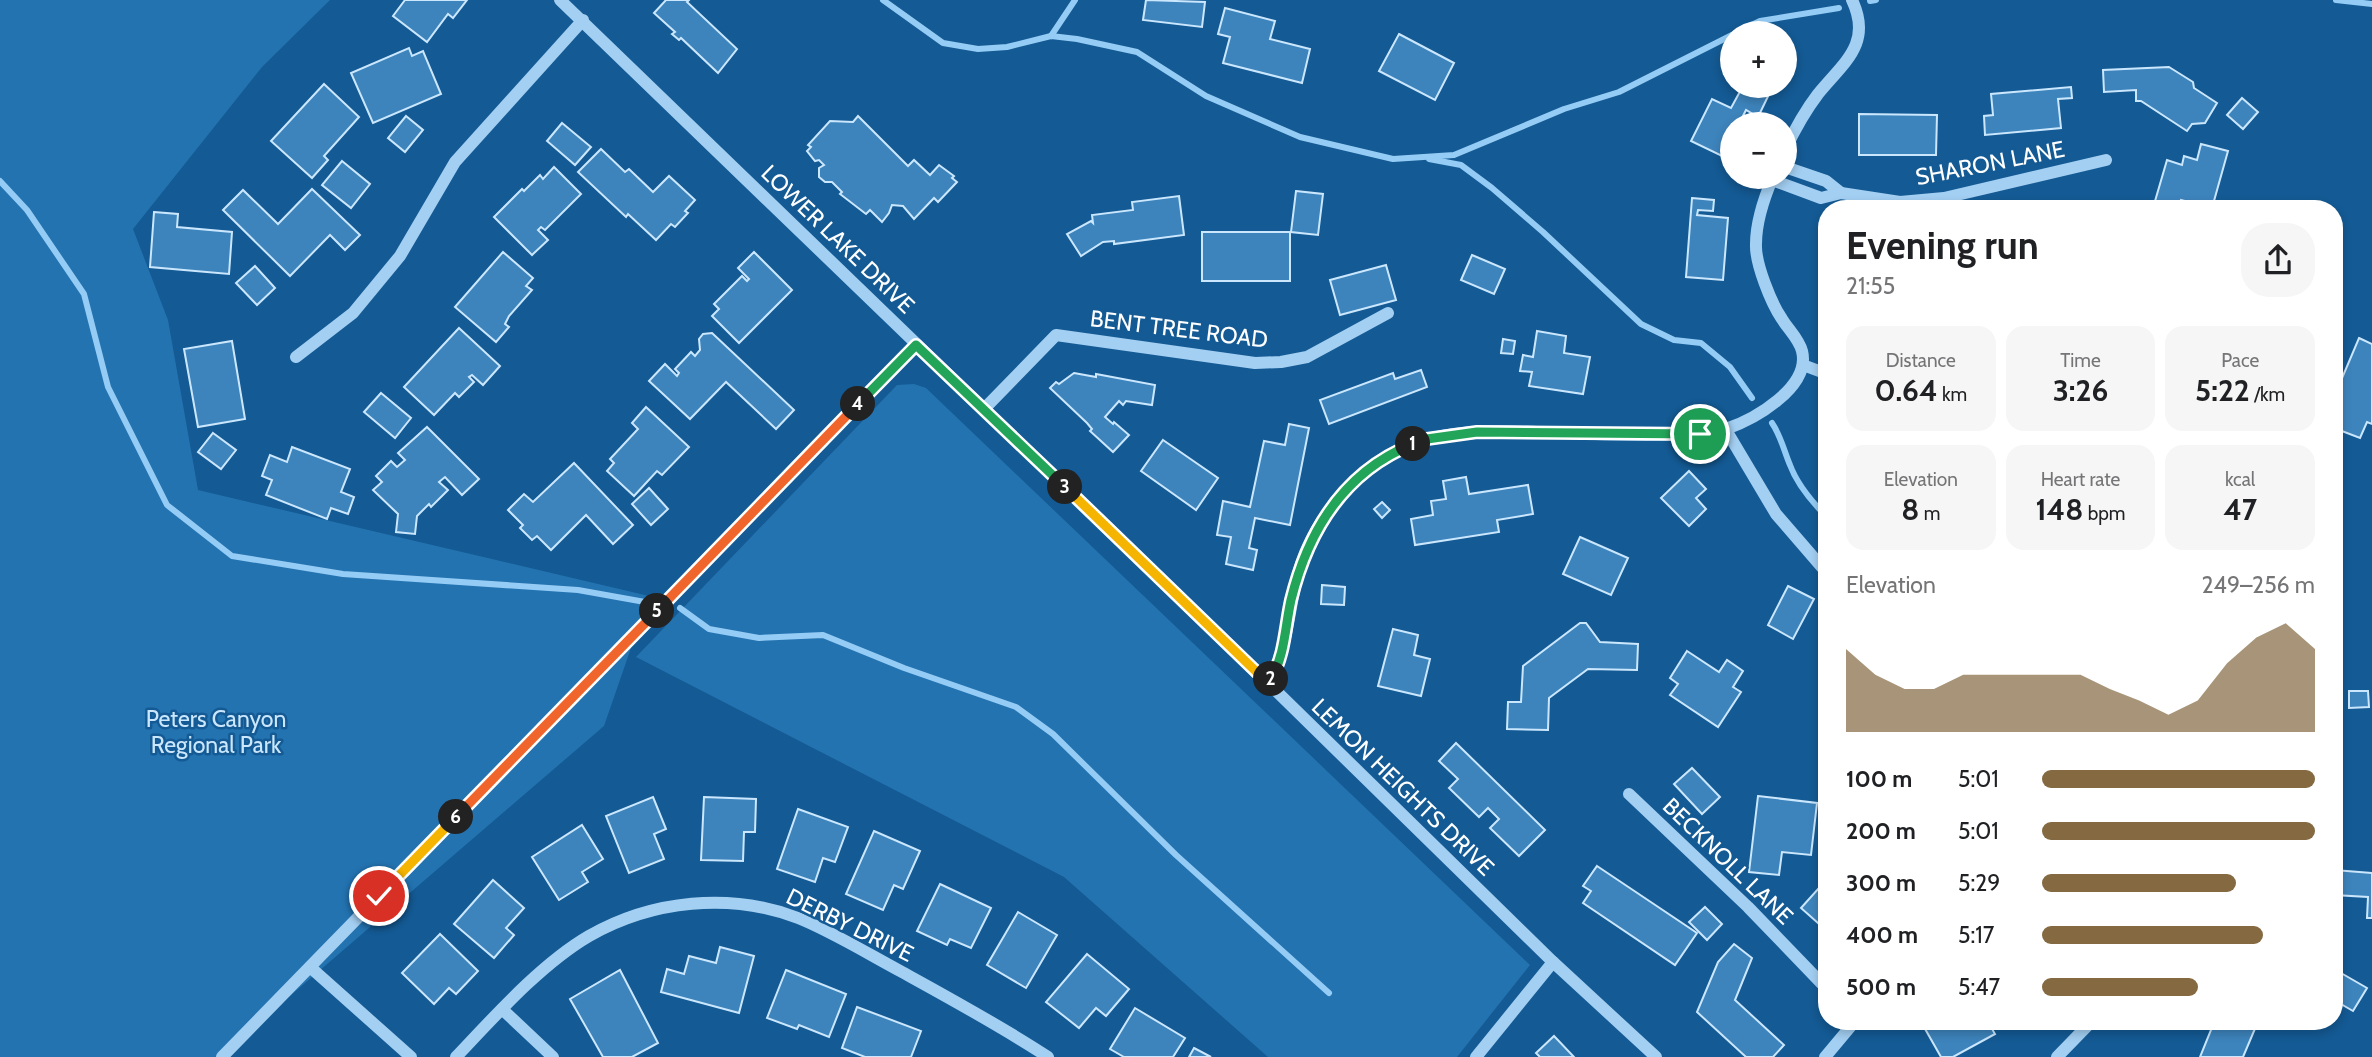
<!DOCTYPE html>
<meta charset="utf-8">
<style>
:root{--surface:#fff;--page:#f6f6f6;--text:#202124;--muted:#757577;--accent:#846941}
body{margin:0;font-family:Cabin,sans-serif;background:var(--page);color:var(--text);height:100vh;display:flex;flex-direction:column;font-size:26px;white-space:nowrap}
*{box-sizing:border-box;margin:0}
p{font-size:23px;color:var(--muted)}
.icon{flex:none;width:38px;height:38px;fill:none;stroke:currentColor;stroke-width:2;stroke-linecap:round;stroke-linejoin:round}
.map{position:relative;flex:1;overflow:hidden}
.drawer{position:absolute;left:1818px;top:200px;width:525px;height:830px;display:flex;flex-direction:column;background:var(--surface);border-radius:28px;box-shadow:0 4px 10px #0003}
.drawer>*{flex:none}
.buttons{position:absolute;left:1720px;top:21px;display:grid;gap:14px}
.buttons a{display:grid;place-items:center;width:77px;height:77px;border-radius:50%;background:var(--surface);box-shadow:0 4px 10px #0003;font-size:35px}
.pin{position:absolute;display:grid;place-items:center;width:60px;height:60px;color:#fff;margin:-30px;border:4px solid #fff;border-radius:50%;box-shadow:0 2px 7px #0007}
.km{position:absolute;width:35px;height:35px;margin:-18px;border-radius:50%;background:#222;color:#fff;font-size:19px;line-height:35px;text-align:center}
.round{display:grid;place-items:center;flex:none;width:74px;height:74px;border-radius:28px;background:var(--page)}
.overview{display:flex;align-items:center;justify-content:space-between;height:119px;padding:0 28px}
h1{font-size:38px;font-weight:700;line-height:52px}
.figures{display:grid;grid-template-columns:repeat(3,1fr);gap:10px;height:119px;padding:7px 28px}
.figures div{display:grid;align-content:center;border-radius:18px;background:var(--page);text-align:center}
.figures b{font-size:30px;font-weight:700}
.figures small{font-size:19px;font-weight:400}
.figures p{font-size:19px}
.chart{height:196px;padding:14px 28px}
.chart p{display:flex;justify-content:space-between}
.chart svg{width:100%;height:126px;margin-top:7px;fill:var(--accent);opacity:.7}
ul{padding:0 28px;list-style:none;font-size:23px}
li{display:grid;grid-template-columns:112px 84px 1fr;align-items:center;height:52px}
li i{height:18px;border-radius:9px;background:var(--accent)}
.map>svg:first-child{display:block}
.green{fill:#2373b1}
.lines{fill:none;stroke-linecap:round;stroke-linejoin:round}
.stream{stroke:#95ccf5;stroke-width:6}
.building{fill:#3d84bc;stroke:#cbe7fd;stroke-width:2}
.minor{stroke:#a3cff2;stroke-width:12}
.split-1-casing{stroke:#fff;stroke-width:14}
.split-2-casing{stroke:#fff;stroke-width:14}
.split-3-casing{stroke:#fff;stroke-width:14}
.split-4-casing{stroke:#fff;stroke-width:14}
.split-5-casing{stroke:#fff;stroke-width:14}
.split-6-casing{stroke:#fff;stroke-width:14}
.split-7-casing{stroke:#fff;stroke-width:14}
.split-1{stroke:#22a559;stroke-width:9}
.split-2{stroke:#22a559;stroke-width:9}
.split-3{stroke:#f5b400;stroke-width:9}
.split-4{stroke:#22a559;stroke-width:9}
.split-5{stroke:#f0652b;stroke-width:9}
.split-6{stroke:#f0652b;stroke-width:9}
.split-7{stroke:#f5b400;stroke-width:9}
.labels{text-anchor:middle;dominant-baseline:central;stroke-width:5;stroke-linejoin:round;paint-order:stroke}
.street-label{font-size:23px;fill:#fff;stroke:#145a94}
.park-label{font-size:23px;fill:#cbe7fd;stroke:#145a94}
</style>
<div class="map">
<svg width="2372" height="1057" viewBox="0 0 2372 1057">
<rect width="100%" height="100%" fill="#145a94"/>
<!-- green -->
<g class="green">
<path d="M0 0H330L262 67 133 229 168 320 198 490 649 596 604 726 219 1057H0Z"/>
<path d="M914 384 926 388 1530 965 1457 1057H1268L1064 877 636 657 897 385Z"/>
</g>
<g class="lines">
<!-- stream -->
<g class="stream">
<path d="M883 0 943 43 978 49 1007 47 1051 36 1077 39 1137 52 1206 96 1300 137 1393 159 1454 155 1564 109 1619 92 1732 35"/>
<path d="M2336 0 2372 4"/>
<path d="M1870 1 1876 0"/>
<path d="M1735 33 1760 21 1839 8"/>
<path d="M1051 36 1075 0"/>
<path d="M1429 159 1461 165 1492 188 1543 232 1641 324 1674 340 1701 343 1730 367 1752 398"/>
<path d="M0 181 27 210 84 294 108 387 167 505 232 556 343 574 578 590 645 602"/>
<path d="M1772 423C1781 436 1784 451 1790 465 1797 484 1813 503 1827 517"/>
<path d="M680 608 709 629 759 638 823 635 904 668 1016 707 1053 734 1176 855 1329 993"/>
</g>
</g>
<!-- building -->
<g class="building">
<path d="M405 0H467L453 18 448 14 427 42 393 16Z"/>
<path d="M666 0H689L687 2 737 49 718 73 681 38 679 40 672 34 675 32 654 13Z"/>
<path d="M1146 0 1205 2 1202 27 1143 20Z"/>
<path d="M1225 8 1275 21 1270 39 1310 49 1302 83 1223 63 1230 37 1218 34Z"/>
<path d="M1399 34 1454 63 1435 100 1379 71Z"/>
<path d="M409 48 412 56 423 51 441 94 373 123 351 73Z"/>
<path d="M2169 67 2193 82 2194 88 2217 103 2205 123 2192 124 2187 131 2141 101H2136V90L2104 92 2103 70Z"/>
<path d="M324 84 359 117 324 156 328 160 312 178 271 141Z"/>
<path d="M1743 86H1773L1758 117 1746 110 1739 124H1732V136L1722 156 1691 141 1712 99 1731 108Z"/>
<path d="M2071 87 2072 98 2058 99 2061 128 1985 135 1984 116 1993 115 1991 94Z"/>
<path d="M2242 98 2258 112 2243 129 2227 115Z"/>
<path d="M1859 114 1937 115 1936 155H1859Z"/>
<path d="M406 116 423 130 405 152 388 138Z"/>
<path d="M858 116 908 166 914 160 930 175 939 165 954 176 952 178 957 182 938 202 934 198 914 219 903 206 892 205 889 213 882 222 870 210 866 214 840 194 842 192 832 182H825L819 177V168L824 165 819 160 815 161 807 151 811 147 808 145 830 121 853 122Z"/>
<path d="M562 123 591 147 575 165 547 141Z"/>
<path d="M2201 144 2228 151 2212 208 2181 200 2179 208H2153L2167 160 2182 165 2184 156 2197 160Z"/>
<path d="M601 149 625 172 629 169 653 192 669 176 695 200 685 211 688 213 675 227 671 224 656 240 628 214 626 217 578 172Z"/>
<path d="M342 161 370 184 351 208 322 185Z"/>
<path d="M554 167 581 194 545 230 541 227 538 230 548 240 532 255 494 217 522 189 524 191 540 175 543 179Z"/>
<path d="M312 189 360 235 345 250 330 235 290 276 223 210 243 190 278 224Z"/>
<path d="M1296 191 1323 194 1318 235 1291 232Z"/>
<path d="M1179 196 1184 235 1114 244V241L1103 242 1081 256 1067 234 1091 221 1093 223 1092 215 1133 210 1132 202Z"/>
<path d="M1692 198 1714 200 1713 211 1698 210 1697 215 1728 218 1723 280 1686 277Z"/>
<path d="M154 212 178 214 177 227 232 232 229 274 150 267Z"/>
<rect x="1202" y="232" width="88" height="49"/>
<path d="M503 252 533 278 526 286 532 290 509 316 505 324 509 327 496 342 455 307Z"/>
<path d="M754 252 792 290 739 343 712 316 719 309 714 304 742 276 747 281 749 279 738 268Z"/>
<path d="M1472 255 1505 269 1494 294 1461 280Z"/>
<path d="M1386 265 1396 300 1340 315 1330 280Z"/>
<path d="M255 266 275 288 257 305 236 283Z"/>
<path d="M459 328 500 366 483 385 472 375 469 377 474 382 459 397 455 393 434 415 404 387Z"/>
<path d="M1537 331 1566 336 1564 353 1590 357 1583 394 1529 386 1532 372 1520 371 1523 355 1533 357Z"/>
<path d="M712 333 794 410 776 429 726 382 690 419 649 381 665 364 677 376 679 373 675 369 691 352 695 356 700 350 699 339 703 334Z"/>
<path d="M2359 338 2372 344V424L2367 422 2360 438 2334 428V397Z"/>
<path d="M1503 339 1515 341 1513 354 1501 353Z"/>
<path d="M232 341 245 419 198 427 184 349Z"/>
<path d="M1421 370 1427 387 1329 424 1320 400 1393 373 1395 379Z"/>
<path d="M1074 373 1096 377V374L1155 385 1152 405 1126 401 1123 405 1119 401 1105 417 1113 424 1114 422 1129 435 1113 452 1090 431 1092 429 1087 423 1050 388 1056 382 1059 384Z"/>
<path d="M381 393 411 418 395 438 364 412Z"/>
<path d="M646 407 689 447 662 475 657 471 634 496 607 471 614 463 610 459 638 429 632 423Z"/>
<path d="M1289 424 1309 428 1290 525 1255 518 1249 548 1257 550 1253 570 1226 564 1231 537 1217 535 1223 501 1250 507 1264 441 1285 445Z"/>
<path d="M427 427 479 479 462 495 445 477 439 482 448 490 431 507 429 504 417 516 415 534 396 532 398 514 373 490 382 482 376 476 391 461 397 467 405 460 398 453Z"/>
<path d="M213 433 236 450 221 469 198 452Z"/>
<path d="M1163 440 1218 478 1196 510 1141 471Z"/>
<path d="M292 447 350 469 341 492 354 497 348 514 331 508 327 519 266 495 272 480 262 476 270 455 287 462Z"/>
<path d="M574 463 633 525 613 544 586 515 551 550 537 536 532 540 520 528 523 525 508 510 524 494 533 502Z"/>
<path d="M1689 471 1706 489 1696 498 1706 509 1689 526 1661 498Z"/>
<path d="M1466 477 1469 494 1528 485 1533 514 1497 520 1499 532 1415 545 1411 519 1433 515 1431 501 1446 499 1443 481Z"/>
<path d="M649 488 668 509 651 525 632 504Z"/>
<path d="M1382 502 1390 510 1382 518 1374 509Z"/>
<path d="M1580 537 1628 558 1611 595 1563 574Z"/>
<path d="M1322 585 1345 587 1344 605 1321 604Z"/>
<path d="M1788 586 1814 599 1793 639 1768 625Z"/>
<path d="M1580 623H1586L1600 642 1638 644 1637 670 1588 669 1549 698 1548 730 1507 729 1508 702H1521L1523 666Z"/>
<path d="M1393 629 1418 635 1414 655 1430 659 1421 696 1378 686Z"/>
<path d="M1687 651 1719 672 1727 660 1743 671 1733 687 1741 692 1718 727 1670 695 1678 684 1670 678Z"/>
<path d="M2349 691H2368L2369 707 2349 708Z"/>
<path d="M1456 743 1545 830 1519 856 1490 828 1499 819 1488 808 1479 817 1449 788 1458 779 1439 761Z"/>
<path d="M1692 768 1720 797 1702 814 1674 784Z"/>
<path d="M1758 796 1817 803 1811 855 1782 852 1779 875 1749 872Z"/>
<path d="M653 797 666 829 654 834 664 859 629 873 606 816Z"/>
<path d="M704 797 756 799 755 832H744L743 861 701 860Z"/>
<path d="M798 809 848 827 835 862 823 858 815 882 777 869Z"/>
<path d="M582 825 603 859 582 872 588 882 559 900 532 857Z"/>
<path d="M874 831 920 851 903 889 894 885 883 910 846 894Z"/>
<path d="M1597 866 1697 933 1675 965 1583 903 1591 891 1583 886Z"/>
<path d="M2334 870 2372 873V918H2367L2368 897 2334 895Z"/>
<path d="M1827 879V931L1801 908Z"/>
<path d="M493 880 524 908 506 928 514 935 494 958 454 924Z"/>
<path d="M940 884 991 908 971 948 950 939 947 945 917 931Z"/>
<path d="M1705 907 1722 924 1707 940 1689 922Z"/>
<path d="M1018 912 1057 935 1026 988 987 965Z"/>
<path d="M440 934 478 971 456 994 449 988 434 1004 402 973Z"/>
<path d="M1734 944 1752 958 1735 1000 1784 1045 1773 1057H1746L1697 1012 1718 962Z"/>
<path d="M720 947 754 956 739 1013 661 992 667 969 684 974 689 956 716 963Z"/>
<path d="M1087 954 1129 989 1106 1016 1096 1008 1079 1028 1046 1002Z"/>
<path d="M2334 969 2367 988 2353 1011 2334 1000Z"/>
<path d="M620 970 658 1043 632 1057H603L570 999Z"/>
<path d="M786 970 846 994 829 1037 799 1025 797 1029 767 1018Z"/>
<path d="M857 1007 921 1031 911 1057H865L842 1048Z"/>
<path d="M1135 1008 1185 1038 1173 1057H1124L1110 1049Z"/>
<path d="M1936 1020H1987L1995 1034 1953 1057H1941L1924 1027Z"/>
<path d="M2215 1020H2248L2257 1024 2243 1057H2200Z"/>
<path d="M1554 1036 1574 1057H1540L1536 1053Z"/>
<path d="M1194 1048 1211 1057H1189Z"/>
</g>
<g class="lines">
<!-- minor -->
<g class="minor">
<path d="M560 0 1268 683 1553 962 1656 1057"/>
<path d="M1785 150C1794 131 1805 111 1818 94 1843 63 1873 44 1852 0"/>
<path d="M1785 167 1826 181 1841 193"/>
<path d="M1772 180 1821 198 1841 193 1900 202 1944 198 2106 160"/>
<path d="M296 357 353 313 400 256 455 162 583 20"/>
<path d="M1803 365 1827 374"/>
<path d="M984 409 1056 335 1255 363 1281 362 1307 357 1388 313"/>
<path d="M1726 430 1776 514 1827 573"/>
<path d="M1268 683C1293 642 1287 590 1308 546 1330 499 1376 452 1428 439 1472 427 1521 432 1567 433 1611 435 1656 435 1700 434 1709 433 1718 432 1726 429 1755 419 1811 387 1802 351 1799 339 1788 329 1782 319 1771 303 1755 263 1756 244 1756 221 1764 198 1773 177"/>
<path d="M1629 794 1748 907 1827 989"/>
<path d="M310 967 411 1057"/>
<path d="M502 1009 553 1057"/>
<path d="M222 1057 916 345"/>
<path d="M456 1057C494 1017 541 964 589 936 652 900 730 892 798 918 831 931 870 955 902 972 951 999 1001 1026 1048 1057"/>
<path d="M1476 1057 1553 962"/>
<path d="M1825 1057 1856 1020"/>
<path d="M2057 1057 2091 1022"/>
</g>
</g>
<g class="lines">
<defs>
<path id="split-1" d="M1413 444 1427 439 1477 432 1700 434"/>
<path id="split-2" d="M1271 679C1285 655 1285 627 1291 600 1308 531 1343 472 1413 444"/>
<path id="split-3" d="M1065 487 1268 683 1271 679"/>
<path id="split-4" d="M858 404 916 345 1065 487"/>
<path id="split-5" d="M657 611 858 404"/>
<path id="split-6" d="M456 817 657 611"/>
<path id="split-7" d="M379 896 456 817"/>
</defs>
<!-- split-1 casing -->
<use href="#split-1" class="split-1-casing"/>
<!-- split-2 casing -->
<use href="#split-2" class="split-2-casing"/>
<!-- split-3 casing -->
<use href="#split-3" class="split-3-casing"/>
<!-- split-4 casing -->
<use href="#split-4" class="split-4-casing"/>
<!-- split-5 casing -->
<use href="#split-5" class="split-5-casing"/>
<!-- split-6 casing -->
<use href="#split-6" class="split-6-casing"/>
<!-- split-7 casing -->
<use href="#split-7" class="split-7-casing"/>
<!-- split-1 -->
<use href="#split-1" class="split-1"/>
<!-- split-2 -->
<use href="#split-2" class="split-2"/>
<!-- split-3 -->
<use href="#split-3" class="split-3"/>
<!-- split-4 -->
<use href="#split-4" class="split-4"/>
<!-- split-5 -->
<use href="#split-5" class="split-5"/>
<!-- split-6 -->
<use href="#split-6" class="split-6"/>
<!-- split-7 -->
<use href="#split-7" class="split-7"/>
</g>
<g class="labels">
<!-- street labels -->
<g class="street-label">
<text transform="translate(1990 163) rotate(-11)">SHARON LANE</text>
<text transform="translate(838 239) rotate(44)">LOWER LAKE DRIVE</text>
<text transform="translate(1179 329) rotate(7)">BENT TREE ROAD</text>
<text transform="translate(1403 787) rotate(44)">LEMON HEIGHTS DRIVE</text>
<text transform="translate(1728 861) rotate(44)">BECKNOLL LANE</text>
<text transform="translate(850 925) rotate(26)">DERBY DRIVE</text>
</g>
<!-- park labels -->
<g class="park-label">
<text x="216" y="719">Peters Canyon<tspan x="216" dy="26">Regional Park</tspan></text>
</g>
</g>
</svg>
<div class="buttons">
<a>+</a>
<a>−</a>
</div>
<div class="pin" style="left:1700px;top:434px;background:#1e9e55"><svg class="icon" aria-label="arrive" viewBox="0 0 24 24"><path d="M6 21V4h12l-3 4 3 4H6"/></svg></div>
<div class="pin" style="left:379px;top:896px;background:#d93025"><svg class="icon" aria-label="check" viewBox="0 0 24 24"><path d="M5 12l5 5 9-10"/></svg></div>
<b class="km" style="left:1413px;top:444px">1</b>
<b class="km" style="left:1271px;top:679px">2</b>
<b class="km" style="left:1065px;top:487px">3</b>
<b class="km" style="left:858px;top:404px">4</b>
<b class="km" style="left:657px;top:611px">5</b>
<b class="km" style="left:456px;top:817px">6</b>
<section class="drawer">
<div class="overview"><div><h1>Evening run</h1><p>21:55</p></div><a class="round"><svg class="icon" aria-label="share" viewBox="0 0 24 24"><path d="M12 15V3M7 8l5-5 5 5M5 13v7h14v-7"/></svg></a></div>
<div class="figures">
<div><p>Distance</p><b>0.64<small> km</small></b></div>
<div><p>Time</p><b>3:26</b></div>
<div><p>Pace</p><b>5:22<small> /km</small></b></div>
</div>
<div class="figures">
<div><p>Elevation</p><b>8<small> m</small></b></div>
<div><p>Heart rate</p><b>148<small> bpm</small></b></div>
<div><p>kcal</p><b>47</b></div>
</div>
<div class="chart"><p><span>Elevation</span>249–256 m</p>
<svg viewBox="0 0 160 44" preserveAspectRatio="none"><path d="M0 44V15L10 24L20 29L30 29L40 24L50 24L60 24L70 24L80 24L90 29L100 33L110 38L120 33L130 20L140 11L150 6L160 15V44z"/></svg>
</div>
<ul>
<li><b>100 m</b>5:01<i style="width:100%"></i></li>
<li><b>200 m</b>5:01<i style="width:100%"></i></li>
<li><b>300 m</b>5:29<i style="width:71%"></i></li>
<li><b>400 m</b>5:17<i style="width:81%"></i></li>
<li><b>500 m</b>5:47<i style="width:57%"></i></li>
</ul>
</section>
</div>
